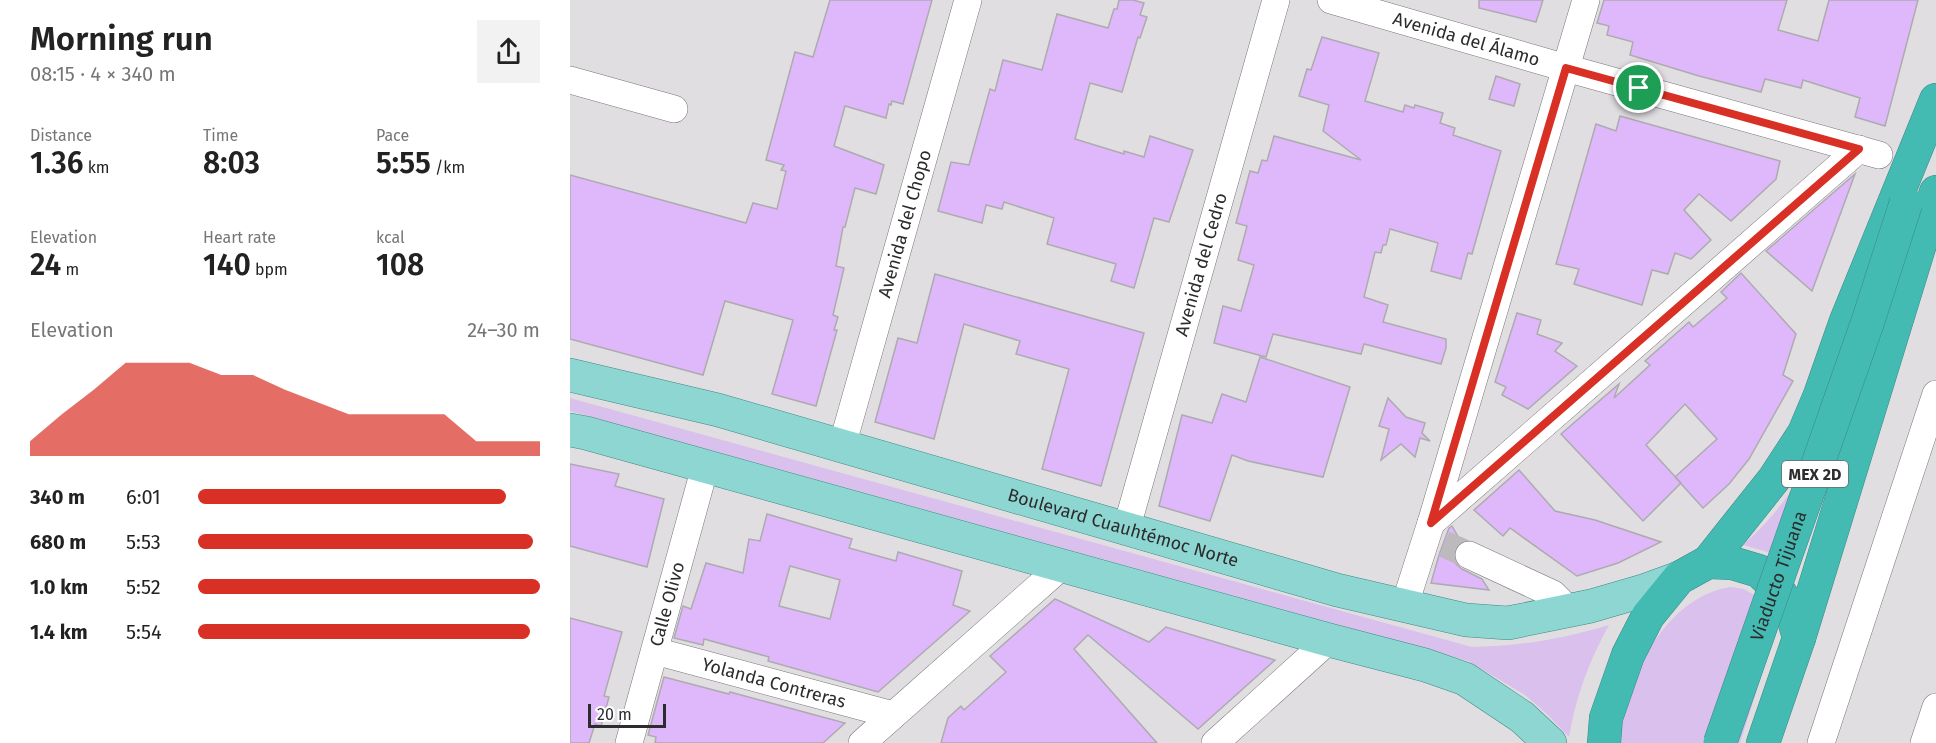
<!DOCTYPE html>
<meta charset="utf-8">
<style>
:root{--surface:#fff;--page:#f2f2f2;--text:#222;--muted:#767676;--accent:#d93025}
body{margin:0;font-family:"Fira Sans",sans-serif;background:var(--page);color:var(--text);height:100vh;display:flex;flex-direction:column;font-size:22px;white-space:nowrap}
*{box-sizing:border-box;margin:0}
p{font-size:20px;color:var(--muted)}
.icon{flex:none;width:33px;height:33px;fill:none;stroke:currentColor;stroke-width:2;stroke-linecap:round;stroke-linejoin:round}
.map{position:relative;flex:1;overflow:hidden}
.side{display:flex;flex-direction:column;background:var(--surface);width:570px}
.side>*{flex:none}
.scale{position:absolute;left:18px;bottom:15px;width:78px;box-sizing:border-box;padding-left:6px;border:3px solid #2c2b2d;border-top:0;font-size:16px;line-height:21px;white-space:nowrap;color:#2c2b2d;-webkit-text-stroke:4px #fff;paint-order:stroke}
.pin{position:absolute;display:grid;place-items:center;width:51px;height:51px;color:#fff;margin:-26px;border:3px solid #fff;border-radius:50%;box-shadow:0 2px 6px #0007}
.round{display:grid;place-items:center;flex:none;width:63px;height:63px;border-radius:0px;background:var(--page)}
.headline{display:flex;align-items:center;justify-content:space-between;height:102px;padding:0 30px}
h1{font-size:33px;font-weight:600;line-height:45px}
.metrics{display:grid;grid-template-columns:repeat(3,1fr);gap:9px;height:102px;padding:6px 30px}
.metrics div{display:grid;align-content:center}
.metrics b{font-size:30px;font-weight:600}
.metrics small{font-size:16px;font-weight:400}
.metrics p{font-size:16px}
.chart{height:168px;padding:12px 30px}
.chart p{display:flex;justify-content:space-between}
.chart svg{width:100%;height:108px;margin-top:6px;fill:var(--accent);opacity:.7}
ul{padding:0 30px;list-style:none;font-size:20px}
li{display:grid;grid-template-columns:96px 72px 1fr;align-items:center;height:45px}
li i{height:15px;border-radius:8px;background:var(--accent)}
main{display:flex;flex:1;min-height:0}
.map>svg:first-child{display:block}
.green{fill:#dac0ed}
.building{fill:#deb8fa;stroke:#adabaf;stroke-width:1.5;fill-rule:evenodd}
.lines{fill:none;stroke-linecap:round;stroke-linejoin:round}
.minor-tunnel{stroke:#bdbabe;stroke-width:27;stroke-dasharray:27 14;stroke-linecap:butt}
.minor-casing{stroke:#787679;stroke-width:28}
.major-casing{stroke:#3b8984;stroke-width:34}
.highway-casing{stroke:#3b8984;stroke-width:34}
.minor{stroke:#fff;stroke-width:27}
.major{stroke:#8ed6d1;stroke-width:33}
.highway{stroke:#43bbb3;stroke-width:33}
.highway-bridge-casing{stroke:#3b8984;stroke-width:34;stroke-linecap:butt}
.highway-bridge{stroke:#43bbb3;stroke-width:33}
.route-casing{stroke:#fff;stroke-width:12}
.route{stroke:#d93025;stroke-width:8}
.labels{text-anchor:middle;dominant-baseline:central;stroke-width:5;stroke-linejoin:round;paint-order:stroke}
.shield{fill:#fff;stroke:#6b6b6c;stroke-width:1.5}
.shield-label{font-size:16px;font-weight:bold;fill:#2c2b2d}
.street-label{font-size:18px;fill:#2c2b2d;stroke:#fff}
</style>
<main>
<section class="side">
<div class="headline"><div><h1>Morning run</h1><p>08:15 · 4 × 340 m</p></div><a class="round"><svg class="icon" aria-label="share" viewBox="0 0 24 24"><path d="M12 15V3M7 8l5-5 5 5M5 13v7h14v-7"/></svg></a></div>
<div class="metrics">
<div><p>Distance</p><b>1.36<small> km</small></b></div>
<div><p>Time</p><b>8:03</b></div>
<div><p>Pace</p><b>5:55<small> /km</small></b></div>
</div>
<div class="metrics">
<div><p>Elevation</p><b>24<small> m</small></b></div>
<div><p>Heart rate</p><b>140<small> bpm</small></b></div>
<div><p>kcal</p><b>108</b></div>
</div>
<div class="chart"><p><span>Elevation</span>24–30 m</p>
<svg viewBox="0 0 160 44" preserveAspectRatio="none"><path d="M0 44V38L10 27L20 17L30 6L40 6L50 6L60 11L70 11L80 17L90 22L100 27L110 27L120 27L130 27L140 38L150 38L160 38V44z"/></svg>
</div>
<ul>
<li><b>340 m</b>6:01<i style="width:90%"></i></li>
<li><b>680 m</b>5:53<i style="width:98%"></i></li>
<li><b>1.0 km</b>5:52<i style="width:100%"></i></li>
<li><b>1.4 km</b>5:54<i style="width:97%"></i></li>
</ul>
</section>
<div class="map">
<svg width="1366" height="743" viewBox="0 0 1366 743">
<rect width="100%" height="100%" fill="#e1dee2"/>
<!-- green -->
<g class="green">
<path d="M0 398 902 647C951 646 992 639 1039 625 1019 661 1006 696 999 737L978 715 955 695 898 661 0 411Z"/>
<path d="M1235 470 1201 553 1173 545C1200 521 1216 500 1235 470Z"/>
<path d="M1160 587 1174 589 1186 596 1199 652 1170 743H1050C1052 682 1095 597 1160 587Z"/>
</g>
<!-- building -->
<g class="building">
<path d="M260 0H362L333 104 322 101 321 105 319 104 316 118 275 106 264 146 314 165 306 194 285 188 275 227H273L266 266 274 268 263 315 268 317 264 330H267L246 406 202 394 223 320 155 301 133 375 0 339V175L176 223 183 203 207 209 216 171 211 170 214 165 196 160 225 52 243 57Z"/>
<path d="M549 0H563L574 3 570 15 577 17 570 38 568 37 552 92 520 83 505 139 554 154V151L574 157 580 136 623 150 599 222 584 218 564 288 541 281 546 264 477 244 484 218 434 202 432 209 416 205 412 223 368 211 381 162 399 165 420 89 425 91 433 60 472 70 487 14 538 28 544 9H547Z"/>
<path d="M909 0H973L966 22 909 8Z"/>
<path d="M1034 0H1217L1208 30 1248 41 1259 0H1348L1315 126 1285 117 1290 98 1233 80 1231 88 1195 79 1191 92 1129 76 1060 55 1063 42 1037 35 1039 26 1027 23Z"/>
<path d="M752 37 809 53 795 101 833 112 835 105 844 108 845 105 873 113 870 123 885 128 883 135 931 151 902 254 898 253 891 279 861 271 868 243 820 229 816 245H813L811 253 805 252 794 297 818 305 813 322 876 339V348L871 364 794 344 791 354 703 334 696 357 644 343 653 306 671 311 684 265 668 260 677 226 666 223 680 171 688 173 692 160 697 161 704 136 791 160 753 131 759 105 729 96 737 69 741 70Z"/>
<path d="M926 76 950 84 944 106 919 99Z"/>
<path d="M1050 116 1210 161 1206 179 1161 221 1129 194 1114 210 1141 240 1121 259 1105 253 1098 274 1082 270 1072 305 1004 284 1009 269 986 264 1026 124 1046 131Z"/>
<path d="M1285 174 1242 291 1196 251Z"/>
<path d="M1171 273 1226 334 1213 375 1223 381 1179 459 1159 484 1133 508 1105 477 1147 439 1115 404 1076 445 1111 483 1073 521 991 434 1049 384 1044 398 1080 365 1075 361 1119 322 1123 327 1157 298 1151 292Z"/>
<path d="M365 274 574 333 531 486 472 469 499 369 446 354 450 341 394 324 364 439 305 422 328 338 347 343Z"/>
<path d="M947 313 971 320 967 334 992 343 985 351 1007 366 958 409 932 395 936 387 925 382Z"/>
<path d="M690 357 780 387 753 477 678 461 662 455 640 521 589 506 612 415 642 423 652 394 676 402Z"/>
<path d="M818 398 836 417 855 423 852 433 860 441 850 438 845 457 831 444 811 460 819 429 809 426Z"/>
<path d="M0 464 49 474 45 486 94 499 77 567 0 546Z"/>
<path d="M949 470 985 511 1025 520 1091 542 1048 563 1007 576 940 528 933 536 904 510Z"/>
<path d="M197 514 282 539 279 548 326 561 328 552 392 571 383 605 400 611 308 692 198 661 199 657 134 639 133 645 104 638 113 606 121 609 136 563 173 573 179 539 190 541ZM220 566 270 580 260 619 209 606Z"/>
<path d="M882 526 891 542 885 549 883 556 886 564 892 569 912 579 919 590 861 583 869 555 879 528Z"/>
<path d="M485 599 579 642 596 627 705 660 628 729 518 635 504 649 587 743H371L378 718 391 706 394 710 436 672 420 656Z"/>
<path d="M0 618 52 632 34 696 39 697 31 726 25 724 19 743H0Z"/>
<path d="M94 677 159 694 160 692 275 723 253 743H85L86 737 78 735Z"/>
</g>
<g class="lines">
<!-- minor-tunnel -->
<path class="minor-tunnel" d="M874 544 899 555"/>
<defs>
<g id="minor">
<path id="s1" d="M761 0 996 68 1309 155"/>
<path d="M0 80 104 109"/>
<path id="s2" d="M272 446 398 0"/>
<path d="M861 523 1289 149"/>
<path id="s3" d="M556 530 706 0"/>
<path d="M899 555 983 594 999 610"/>
<path d="M834 607 861 523 1016 0"/>
<path id="s4" d="M85 651 323 715"/>
<path id="s5" d="M59 743 135 467"/>
<path d="M292 743 493 565"/>
<path d="M645 743 759 640"/>
<path d="M1251 743 1366 394"/>
<path d="M1354 743 1366 707"/>
</g>
<g id="major">
<path id="s6" d="M0 375 148 410 767 590 896 620 938 623 1021 606 1076 590 1109 578"/>
<path d="M0 430 16 433 759 640 855 665 895 679 952 717 980 743"/>
</g>
<g id="highway">
<path d="M1138 562 1204 479 1234 433 1250 395 1276 321 1366 100"/>
<path d="M1229 638 1366 192"/>
<path d="M1034 743 1036 718 1058 655 1078 616 1109 578 1138 562 1162 563 1189 571 1206 587 1221 609 1229 638 1193 743"/>
</g>
</defs>
<!-- minor casing -->
<use href="#minor" class="minor-casing"/>
<!-- major casing -->
<use href="#major" class="major-casing"/>
<!-- highway casing -->
<use href="#highway" class="highway-casing"/>
<!-- minor -->
<use href="#minor" class="minor"/>
<!-- major -->
<use href="#major" class="major"/>
<!-- highway -->
<use href="#highway" class="highway"/>
<defs>
<g id="highway-bridge">
<path id="s7" d="M1150 743 1298 321 1336 203"/>
</g>
</defs>
<!-- highway-bridge casing -->
<use href="#highway-bridge" class="highway-bridge-casing"/>
<!-- highway-bridge -->
<use href="#highway-bridge" class="highway-bridge"/>
</g>
<g class="lines">
<defs>
<path id="route" d="M996 68 1289 149 861 523Z"/>
</defs>
<!-- route casing -->
<use href="#route" class="route-casing"/>
<!-- route -->
<use href="#route" class="route"/>
</g>
<g class="labels">
<!-- shield labels -->
<rect class="shield" x="1212" y="461" width="66" height="26" rx="4.5"/>
<g class="shield-label">
<text x="1245" y="474">MEX 2D</text>
</g>
<!-- street labels -->
<g class="street-label">
<text stroke="none"><textPath href="#s1" startOffset="141">Avenida del Álamo</textPath></text>
<text stroke="none"><textPath href="#s2" startOffset="231">Avenida del Chopo</textPath></text>
<text stroke="none"><textPath href="#s3" startOffset="276">Avenida del Cedro</textPath></text>
<text stroke="none"><textPath href="#s6" startOffset="574">Boulevard Cuauhtémoc Norte</textPath></text>
<text stroke="none"><textPath href="#s7" startOffset="177">Viaducto Tijuana</textPath></text>
<text stroke="none"><textPath href="#s5" startOffset="144">Calle Olivo</textPath></text>
<text stroke="none"><textPath href="#s4" startOffset="123">Yolanda Contreras</textPath></text>
</g>
</g>
</svg>
<div class="scale">20 m</div>
<div class="pin" style="left:1069px;top:88px;background:#1e9e55"><svg class="icon" aria-label="arrive" viewBox="0 0 24 24"><path d="M6 21V4h12l-3 4 3 4H6"/></svg></div>
</div>
</main>
